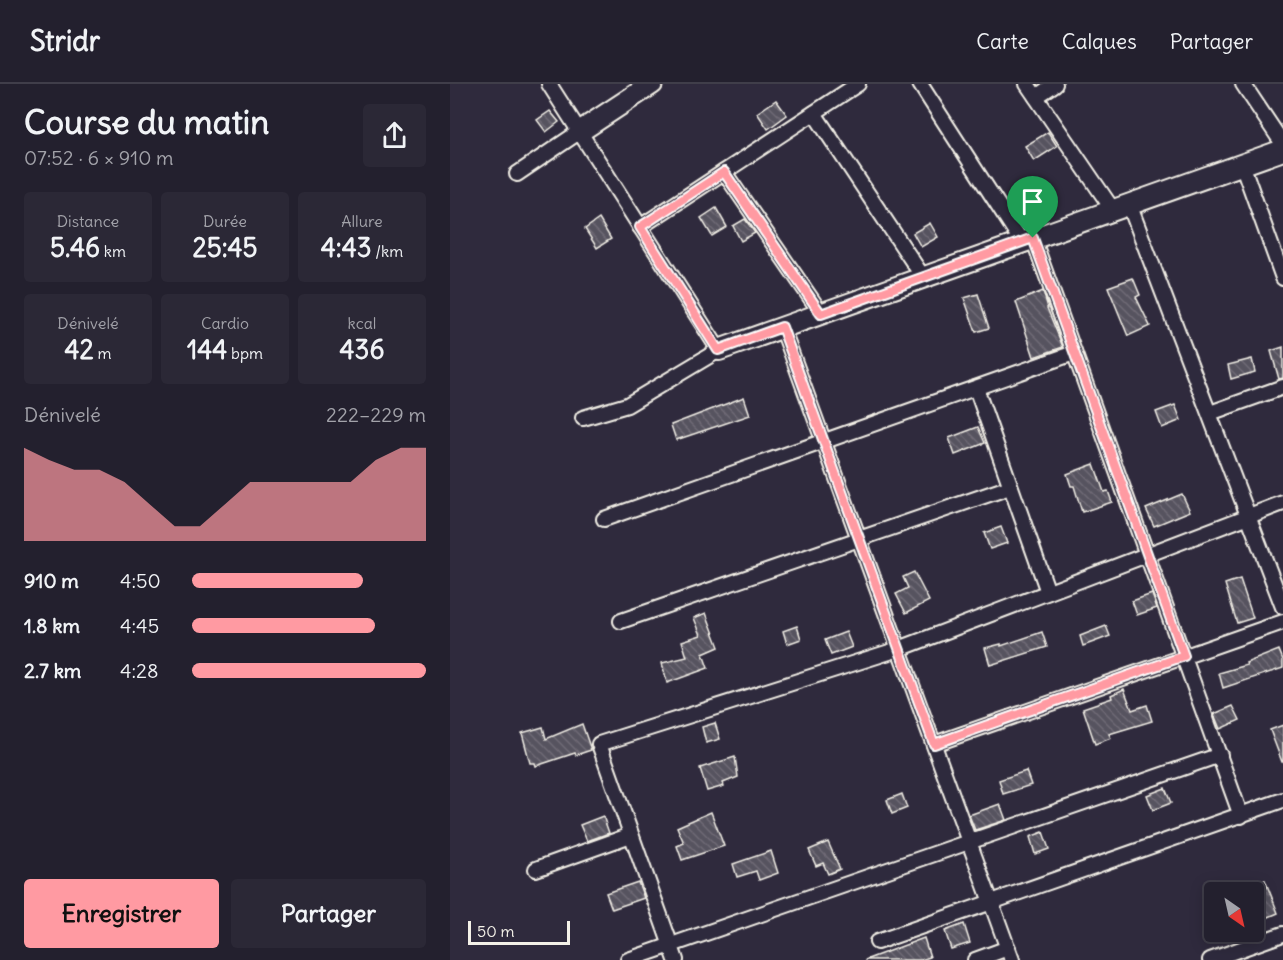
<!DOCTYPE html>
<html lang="fr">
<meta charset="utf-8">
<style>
:root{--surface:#23202e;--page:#2b2836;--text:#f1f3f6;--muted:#a3a3aa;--line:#403e4a;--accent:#ff9aa2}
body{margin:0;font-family:Delius,sans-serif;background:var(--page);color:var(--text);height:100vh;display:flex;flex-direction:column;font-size:22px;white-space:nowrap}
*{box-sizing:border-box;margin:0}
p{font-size:20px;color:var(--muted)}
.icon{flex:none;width:33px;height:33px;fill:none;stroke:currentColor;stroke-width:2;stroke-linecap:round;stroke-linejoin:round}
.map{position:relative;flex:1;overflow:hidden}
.panel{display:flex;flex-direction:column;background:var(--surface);width:450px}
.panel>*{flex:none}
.needle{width:39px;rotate:146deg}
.fabs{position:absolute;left:754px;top:798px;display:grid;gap:12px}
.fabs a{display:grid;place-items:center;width:60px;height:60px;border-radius:6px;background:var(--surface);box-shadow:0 3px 15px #0003,0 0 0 2px var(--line);font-size:30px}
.scale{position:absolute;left:18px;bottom:15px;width:102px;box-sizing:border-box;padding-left:6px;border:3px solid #f4f1e8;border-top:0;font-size:16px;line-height:21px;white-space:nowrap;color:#f4f1e8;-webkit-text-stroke:4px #2f2a3d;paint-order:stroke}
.pin{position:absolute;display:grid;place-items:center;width:51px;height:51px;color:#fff;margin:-62px -26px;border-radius:50% 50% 50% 0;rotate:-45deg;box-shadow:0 0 6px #0007}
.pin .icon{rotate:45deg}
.round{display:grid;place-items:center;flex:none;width:63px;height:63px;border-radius:6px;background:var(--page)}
.headline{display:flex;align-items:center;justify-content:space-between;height:102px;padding:0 24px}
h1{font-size:33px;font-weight:700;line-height:45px}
.figures{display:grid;grid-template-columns:repeat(3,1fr);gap:9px;height:102px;padding:6px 24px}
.figures div{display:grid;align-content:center;border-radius:6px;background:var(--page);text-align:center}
.figures b{font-size:26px;font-weight:700}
.figures small{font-size:16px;font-weight:400}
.figures p{font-size:16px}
.chart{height:168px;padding:12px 24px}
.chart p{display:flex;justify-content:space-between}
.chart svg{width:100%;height:108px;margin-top:6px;fill:var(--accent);opacity:.7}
.button{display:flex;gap:12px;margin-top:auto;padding:12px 24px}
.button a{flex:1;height:69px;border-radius:6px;background:var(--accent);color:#111;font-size:24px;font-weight:700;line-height:69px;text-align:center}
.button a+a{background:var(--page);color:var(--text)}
ul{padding:0 24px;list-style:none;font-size:20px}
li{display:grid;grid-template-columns:96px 72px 1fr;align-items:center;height:45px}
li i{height:15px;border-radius:8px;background:var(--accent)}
header{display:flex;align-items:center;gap:36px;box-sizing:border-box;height:84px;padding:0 30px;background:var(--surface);border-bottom:2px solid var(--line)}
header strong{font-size:28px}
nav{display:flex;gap:33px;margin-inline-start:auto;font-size:21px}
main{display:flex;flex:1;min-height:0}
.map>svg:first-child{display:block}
.building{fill:url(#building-back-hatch);stroke:#f4f1e8;stroke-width:1.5}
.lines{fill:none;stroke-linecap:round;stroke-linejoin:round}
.street-casing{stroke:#f4f1e8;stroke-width:18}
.secondary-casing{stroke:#f4f1e8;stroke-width:24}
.street{stroke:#2f2a3d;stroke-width:14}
.secondary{stroke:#2f2a3d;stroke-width:20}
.route-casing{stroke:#fff;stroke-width:12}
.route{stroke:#ff9aa2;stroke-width:8}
</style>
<header>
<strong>Stridr</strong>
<nav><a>Carte</a><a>Calques</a><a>Partager</a></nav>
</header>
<main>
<section class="panel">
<div class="headline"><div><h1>Course du matin</h1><p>07:52 · 6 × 910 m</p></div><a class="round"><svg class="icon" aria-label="share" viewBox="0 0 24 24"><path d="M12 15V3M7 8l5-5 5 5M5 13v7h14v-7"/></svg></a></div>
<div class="figures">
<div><p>Distance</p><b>5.46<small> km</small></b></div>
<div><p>Durée</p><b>25:45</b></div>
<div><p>Allure</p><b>4:43<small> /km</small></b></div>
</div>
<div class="figures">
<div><p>Dénivelé</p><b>42<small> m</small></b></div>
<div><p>Cardio</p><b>144<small> bpm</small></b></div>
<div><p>kcal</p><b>436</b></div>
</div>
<div class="chart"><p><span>Dénivelé</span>222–229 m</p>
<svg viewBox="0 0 160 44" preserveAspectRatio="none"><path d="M0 44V6L10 11L20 15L30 15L40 20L50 29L60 38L70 38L80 29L90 20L100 20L110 20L120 20L130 20L140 11L150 6L160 6V44z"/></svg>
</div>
<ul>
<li><b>910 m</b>4:50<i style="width:73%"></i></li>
<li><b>1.8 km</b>4:45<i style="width:78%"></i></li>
<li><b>2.7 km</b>4:28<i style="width:100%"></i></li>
</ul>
<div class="button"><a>Enregistrer</a><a>Partager</a></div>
</section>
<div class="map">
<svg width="833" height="876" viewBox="0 0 833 876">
<defs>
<pattern id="building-back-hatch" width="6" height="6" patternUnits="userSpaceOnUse" patternTransform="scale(1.5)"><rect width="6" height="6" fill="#56525f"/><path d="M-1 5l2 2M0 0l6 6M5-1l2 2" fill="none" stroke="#6f6b76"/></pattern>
</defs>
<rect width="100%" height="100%" fill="#2f2a3d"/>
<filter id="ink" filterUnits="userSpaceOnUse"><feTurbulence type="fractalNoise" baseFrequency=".0167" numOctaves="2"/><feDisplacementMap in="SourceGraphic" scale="12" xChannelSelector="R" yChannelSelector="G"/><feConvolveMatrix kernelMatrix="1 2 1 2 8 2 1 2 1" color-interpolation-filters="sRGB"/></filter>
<g filter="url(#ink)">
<!-- building -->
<g class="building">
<path d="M326 16 337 31 318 45 307 29Z"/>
<path d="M100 27 109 38 96 48 87 36Z"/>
<path d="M598 48 607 62 584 77 575 62Z"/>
<path d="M266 124 277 143 262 152 251 134Z"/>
<path d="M149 135 161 155 147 164 135 145Z"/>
<path d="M295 135 305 149 291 157 283 142Z"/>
<path d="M480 139 488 153 471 163 463 149Z"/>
<path d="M683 194 690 211 686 213 700 242 678 252 658 203Z"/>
<path d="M593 207 598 224H597L613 263 584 273 566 218Z"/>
<path d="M528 210 539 244 526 248 514 214Z"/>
<path d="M833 263V294L829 295 821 267Z"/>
<path d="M802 275 805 288 781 295 778 281Z"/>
<path d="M294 313 300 331 226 356 221 341Z"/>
<path d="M725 321 731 336 712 344 706 328Z"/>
<path d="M528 343 535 359 505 371 499 354Z"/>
<path d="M644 380 654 408 658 407 662 418 632 428 624 402H621L617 390Z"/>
<path d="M732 410 740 427 704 442 696 425Z"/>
<path d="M551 443 557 459 540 465 534 449Z"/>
<path d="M464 488 479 517 456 529 446 510 458 504 453 493Z"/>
<path d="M790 495 803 534 787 539 775 500Z"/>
<path d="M702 510 707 524 687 531 682 517Z"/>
<path d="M256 529 269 563 253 570 258 584 217 599 212 579 237 573 232 557 251 551 244 534Z"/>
<path d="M347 542 351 555 337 560 333 547Z"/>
<path d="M656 542 660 552 633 562 630 552Z"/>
<path d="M396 548 402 563 381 571 375 556Z"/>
<path d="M592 548 597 563 540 581 535 564 551 560V562Z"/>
<path d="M829 566 833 576V584L773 604 769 589 797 581 796 579Z"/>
<path d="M674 605 682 626 697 621 702 637 659 650 661 654 645 660 633 624 662 614 661 611Z"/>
<path d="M783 622 790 636 770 645 764 630Z"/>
<path d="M265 639 270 655 256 659 252 643Z"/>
<path d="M132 640 141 666 126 671 125 669 86 682 85 679H80L72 649 93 643 96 655Z"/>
<path d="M833 641V678H832L820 646Z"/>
<path d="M285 673 288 693 273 699 274 702 257 707 250 684Z"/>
<path d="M576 687 581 701 553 710 549 696Z"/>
<path d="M715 704 721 719 703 726 697 711Z"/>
<path d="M452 710 457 724 442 730 437 716Z"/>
<path d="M550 720 556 736 525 746 519 731Z"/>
<path d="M261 728 274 762 232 776 227 762 234 759 227 743Z"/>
<path d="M153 732 159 749 137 757 130 741Z"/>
<path d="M593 748 599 765 585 770 580 753Z"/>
<path d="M378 758 390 785 378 790 373 779 366 782 359 766Z"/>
<path d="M321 767 328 789 309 796 306 787 287 793 283 780Z"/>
<path d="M815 796 828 829 814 835 801 802Z"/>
<path d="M188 798 194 814 162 825 156 809Z"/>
<path d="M514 840 520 859 501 865 495 847Z"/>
<path d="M474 854 480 873 471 876H415Z"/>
</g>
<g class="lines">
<defs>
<g id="street">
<path d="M99 0 269 266 177 321 133 334"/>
<path d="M470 0 572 158"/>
<path d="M577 0 663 126"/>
<path d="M793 0 833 60"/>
<path d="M586 13 605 0"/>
<path d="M364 29 473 193"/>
<path d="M792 80 833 194"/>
<path d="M274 88 371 229"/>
<path d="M67 90 129 48"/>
<path d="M679 120 833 523"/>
<path d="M190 143 408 0"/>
<path d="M583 154 791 732"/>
<path d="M332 243 562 876"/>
<path d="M526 304 598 508"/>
<path d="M760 329 833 303"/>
<path d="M154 435 624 269"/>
<path d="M171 537 560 403"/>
<path d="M484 660 833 538"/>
<path d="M86 785 181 751"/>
<path d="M427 858 833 716"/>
<path d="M178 876 770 671"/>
<path d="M226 876 149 660 449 565 833 419"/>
<path d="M525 876 558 864"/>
<path d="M760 876 833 850"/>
</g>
<g id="secondary">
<path d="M129 48 202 0"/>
<path d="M269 266 833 66"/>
</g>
</defs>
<!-- street casing -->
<use href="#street" class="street-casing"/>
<!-- secondary casing -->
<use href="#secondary" class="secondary-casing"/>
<!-- street -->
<use href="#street" class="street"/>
<!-- secondary -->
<use href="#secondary" class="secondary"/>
</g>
</g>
<g class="lines" filter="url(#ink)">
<defs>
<path id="route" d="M274 88 371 230 583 154 734 572 484 660 332 243 268 266 190 143Z"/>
</defs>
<!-- route casing -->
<use href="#route" class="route-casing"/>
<!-- route -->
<use href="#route" class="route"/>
</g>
</svg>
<div class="fabs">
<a><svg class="needle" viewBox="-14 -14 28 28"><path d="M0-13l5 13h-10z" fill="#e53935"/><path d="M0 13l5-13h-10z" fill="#a3a3aa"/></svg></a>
</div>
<div class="scale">50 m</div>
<div class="pin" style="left:583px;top:154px;background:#1e9e55"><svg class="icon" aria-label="arrive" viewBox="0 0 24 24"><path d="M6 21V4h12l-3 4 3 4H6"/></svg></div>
</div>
</main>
